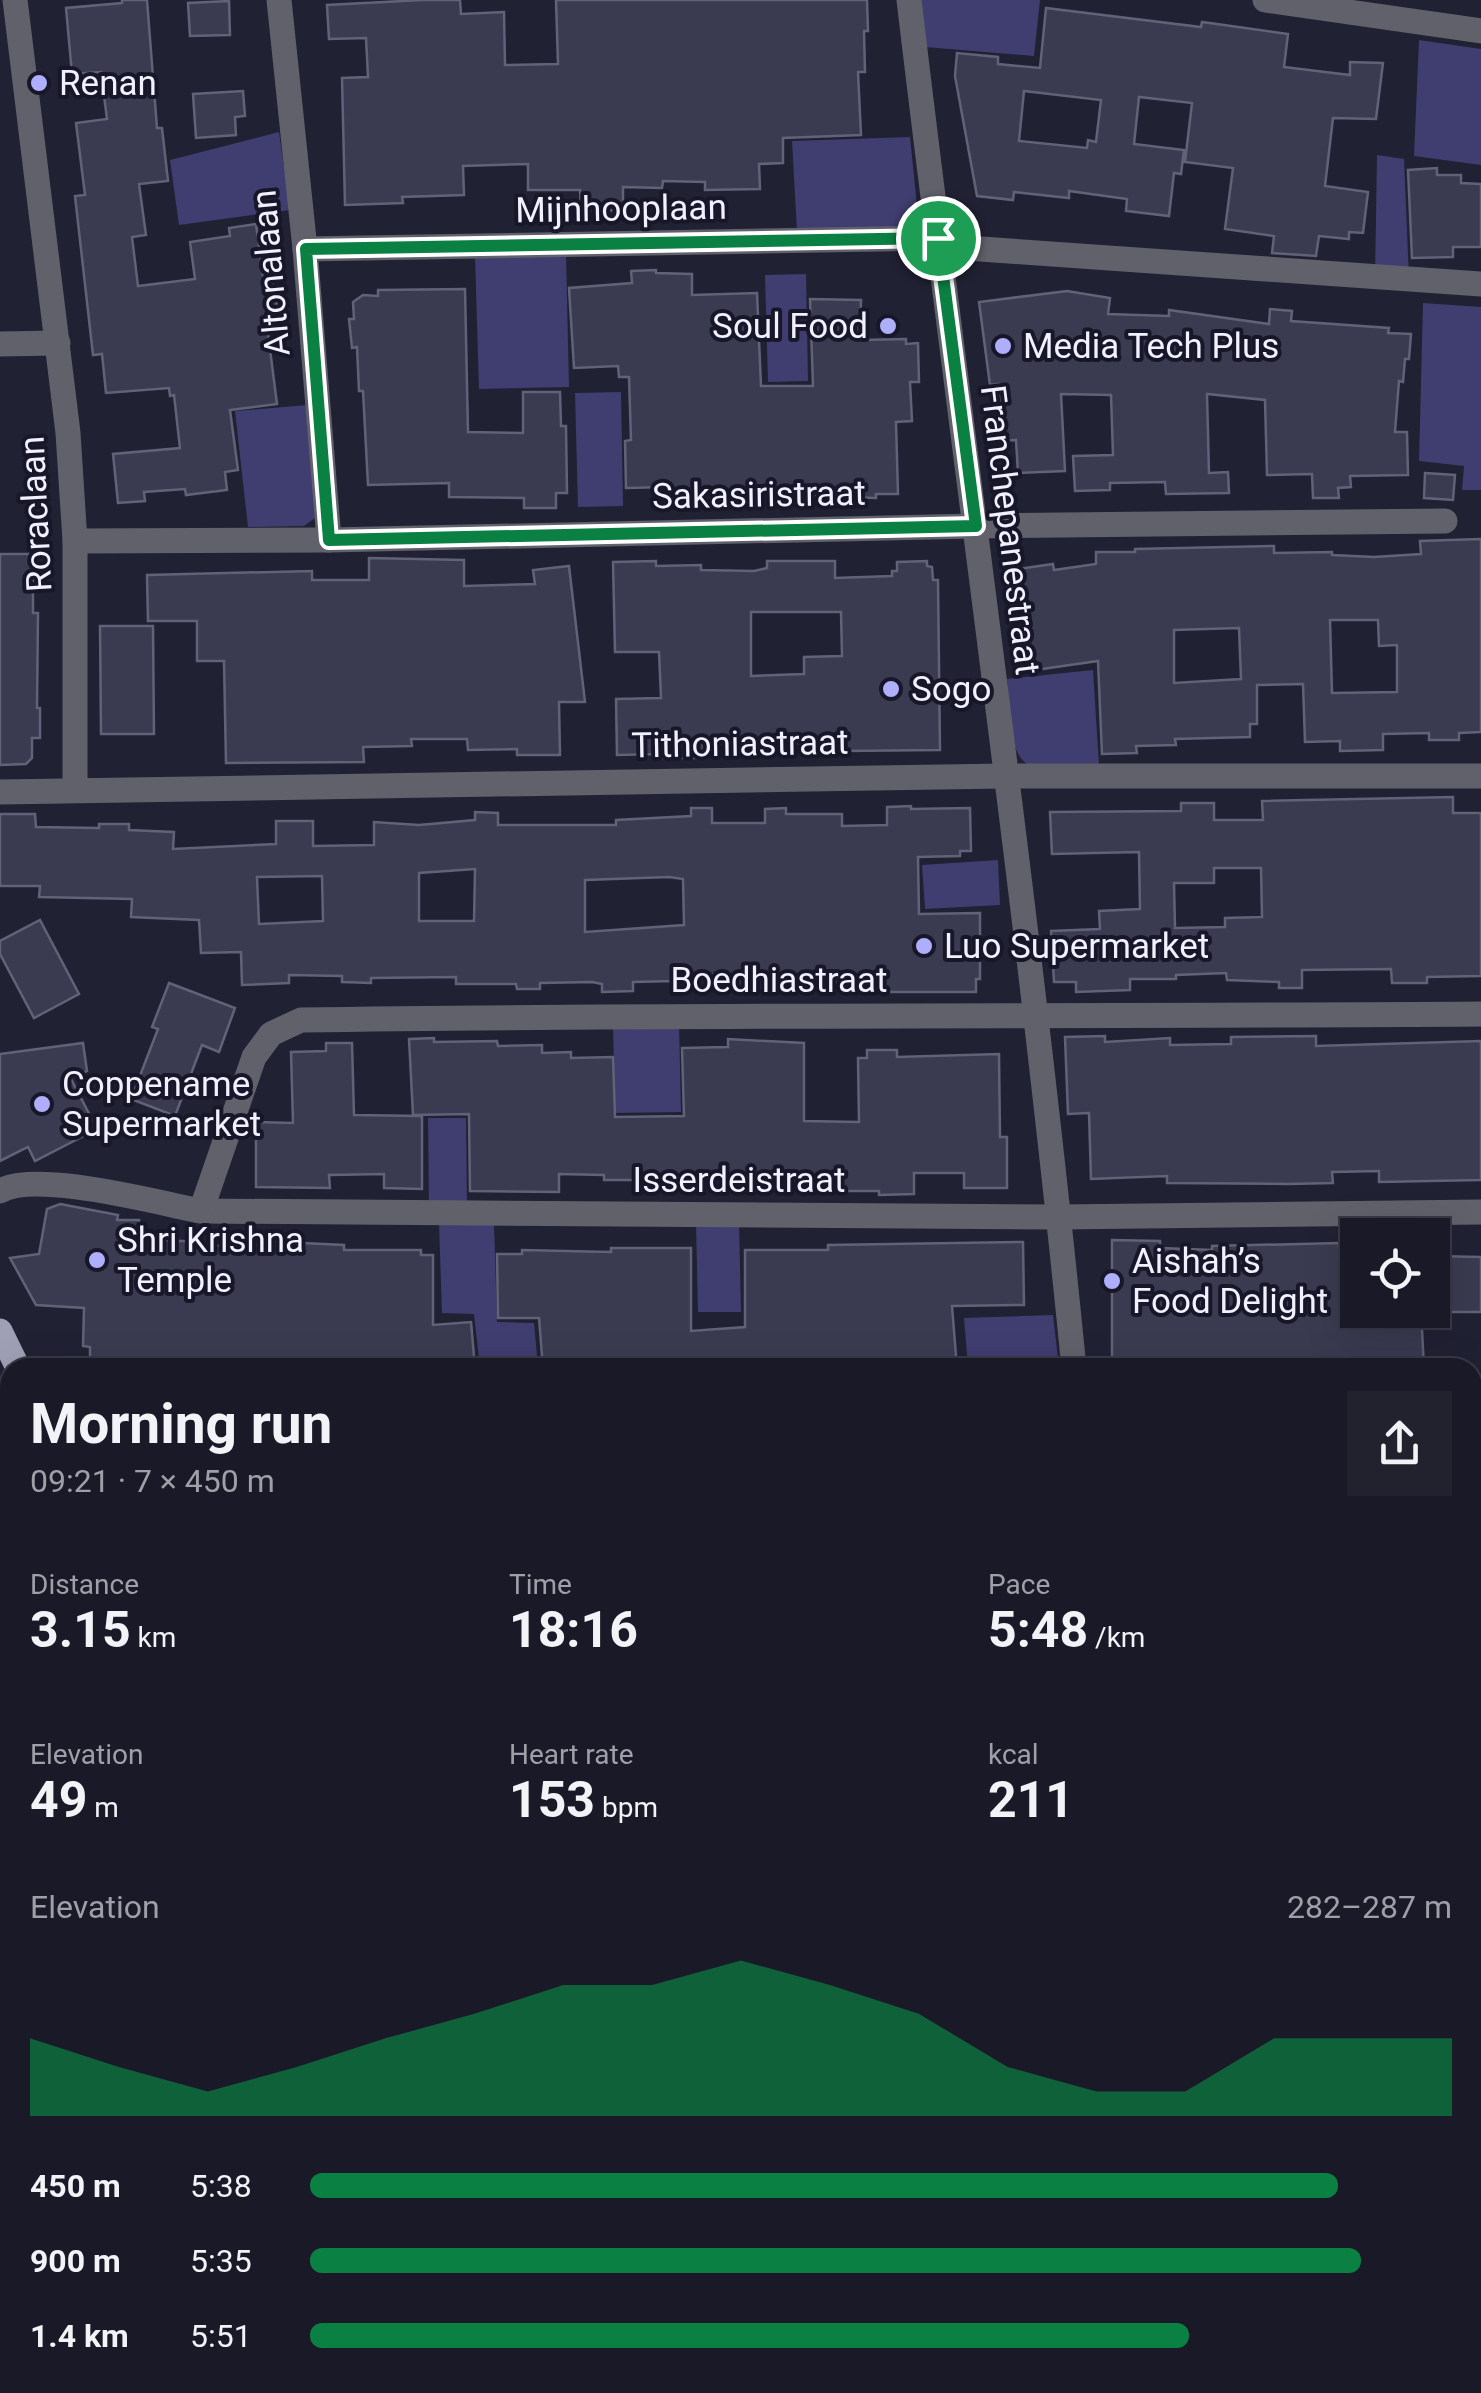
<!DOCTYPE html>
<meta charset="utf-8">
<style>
:root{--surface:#191927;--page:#22222f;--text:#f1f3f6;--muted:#9fa0a7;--line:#373844;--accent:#0b8043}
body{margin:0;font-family:Roboto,sans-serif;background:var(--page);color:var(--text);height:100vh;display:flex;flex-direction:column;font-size:38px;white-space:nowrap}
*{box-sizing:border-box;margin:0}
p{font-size:32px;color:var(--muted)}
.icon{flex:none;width:55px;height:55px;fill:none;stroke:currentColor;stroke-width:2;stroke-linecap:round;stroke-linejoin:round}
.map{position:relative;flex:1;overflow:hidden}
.panel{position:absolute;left:0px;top:1358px;width:1482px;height:1038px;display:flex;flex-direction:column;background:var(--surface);border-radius:30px 30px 0 0;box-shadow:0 10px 40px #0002,0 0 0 2px var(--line)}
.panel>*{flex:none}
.buttons{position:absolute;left:1340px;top:1218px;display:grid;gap:20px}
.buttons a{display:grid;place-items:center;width:110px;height:110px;border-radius:0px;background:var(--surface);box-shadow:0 10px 40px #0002,0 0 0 2px var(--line);font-size:50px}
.pin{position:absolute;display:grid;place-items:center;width:85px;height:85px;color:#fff;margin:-42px;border:5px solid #fff;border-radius:50%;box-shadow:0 2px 10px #0007}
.round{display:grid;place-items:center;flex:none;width:105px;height:105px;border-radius:0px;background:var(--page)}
.overview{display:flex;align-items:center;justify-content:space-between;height:170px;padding:0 30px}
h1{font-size:55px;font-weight:700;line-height:75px}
.figures{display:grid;grid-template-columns:repeat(3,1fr);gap:15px;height:170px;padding:10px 30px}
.figures div{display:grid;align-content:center}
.figures b{font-size:50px;font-weight:700}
.figures small{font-size:28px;font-weight:400}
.figures p{font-size:28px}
.chart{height:280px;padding:20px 30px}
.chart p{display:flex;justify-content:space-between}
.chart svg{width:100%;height:180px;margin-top:10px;fill:var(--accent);opacity:.7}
ul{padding:0 30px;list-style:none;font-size:32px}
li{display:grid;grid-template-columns:160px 120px 1fr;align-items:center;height:75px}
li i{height:25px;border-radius:12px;background:var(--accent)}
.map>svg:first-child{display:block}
.green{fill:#403d70}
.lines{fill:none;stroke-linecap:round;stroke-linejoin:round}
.canal{stroke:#12033e;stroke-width:28}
.building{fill:#3a3b50;stroke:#616278;stroke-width:2.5;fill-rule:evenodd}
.minor{stroke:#61616c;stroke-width:25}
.major{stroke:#9fa0b5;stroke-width:25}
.route-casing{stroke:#fff;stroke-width:20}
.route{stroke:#0b8043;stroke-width:12}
.poi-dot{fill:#afaefa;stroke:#18172a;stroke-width:4}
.labels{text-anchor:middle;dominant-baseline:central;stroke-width:8;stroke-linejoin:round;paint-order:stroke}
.poi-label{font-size:35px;fill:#f0f0fe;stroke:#18172a;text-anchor:start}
.street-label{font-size:35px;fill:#f0f0fe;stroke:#18172a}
</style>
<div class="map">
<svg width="1481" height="2393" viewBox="0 0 1481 2393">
<rect width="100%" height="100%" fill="#212134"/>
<!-- green -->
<g class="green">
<path d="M920 0H1040L1034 56 925 47Z"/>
<path d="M1419 40 1481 49V165L1414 156Z"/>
<path d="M279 132 290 210 179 225 170 160Z"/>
<path d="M910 137 917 206 912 224 905 227 797 231 792 141Z"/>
<path d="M1377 155 1404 159 1409 279 1375 277Z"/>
<path d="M566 254 569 387 479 389 475 256Z"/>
<path d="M806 274 808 381 768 382 765 275Z"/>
<path d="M1423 303 1481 307V490H1462L1464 466 1419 461Z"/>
<path d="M621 392 623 506 578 507 575 393Z"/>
<path d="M308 405 315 518 304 526 248 527 235 411Z"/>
<path d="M1093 670 1099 765 1027 764C1006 749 1010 703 1007 679Z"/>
<path d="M998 860 1000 905 925 909 922 865Z"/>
<path d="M679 1024 681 1112 615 1113 613 1025Z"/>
<path d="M428 1118H466L467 1207H429Z"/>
<path d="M739 1222 741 1312H698L696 1223Z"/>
<path d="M439 1223 494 1224 497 1322 534 1323 538 1367H480L474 1314 442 1313Z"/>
<path d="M1053 1315 1059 1367H968L964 1318Z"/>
</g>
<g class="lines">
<!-- canal -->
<path class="canal" d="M1472 2311 1481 2310"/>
</g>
<!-- building -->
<g class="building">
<path d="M122 0H147L157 128H162L168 181 139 184 146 235 132 237 138 286 195 279 190 242 230 236 229 228 256 224 264 283 273 282 277 307 274 308V315L271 316 272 325 267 326 277 404 230 410 238 470 225 472 227 490 186 495 185 489 144 492 145 501 118 503 113 454 180 448 174 395 170 396 169 388 106 393 102 354 93 355 75 196 85 195 76 123 107 119 101 72 72 74 66 8 122 3Z"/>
<path d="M422 0H460L461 14 504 12 505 65 558 64 556 0H867L868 31H864L865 72H858L861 135 783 138V163L759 164 760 189 705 190V182L663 181 662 188 623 187V210L581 211 580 190H528V164L463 166 464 195 402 197 403 203 345 205 342 78 368 77 366 38 329 39 327 5Z"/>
<path d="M229 1 230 35 190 36 188 3Z"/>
<path d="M1046 8 1201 27 1202 22 1288 34 1284 67 1350 75V62L1383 63 1376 119 1333 118 1325 186 1368 192 1363 233 1349 232V239L1319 236 1316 256 1272 253 1274 236 1225 229 1233 168 1185 162 1192 103 1139 97 1134 144 1184 150 1181 174 1174 173 1169 216 1126 211 1127 199 1069 191V198L1014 192 1013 200 977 196 955 76 957 53 998 57V64L1040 68ZM1024 91 1101 100 1096 142 1088 140 1087 148 1019 141Z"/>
<path d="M243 91 245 116 235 117 236 135 196 138 193 94Z"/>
<path d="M1437 168V175H1461V183L1481 184V247H1453V257L1412 258 1408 170Z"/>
<path d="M656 270V273L692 274V295L757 293 761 386H813L810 299 861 300 860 340 906 339V344L918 343 919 382H910L912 421 896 422 898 494H876V498L768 495V491L667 495V487L626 488 625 441 631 440 629 377H619L618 366 574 368 569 288 632 283 631 271Z"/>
<path d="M465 289 468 432 523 433V392H560L561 426H566L567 493H556V508H524V498L449 497V483L368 485 363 391H359L357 347 352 348 349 319H354L353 302 363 295 378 296V290Z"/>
<path d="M1067 291 1110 298 1108 314 1169 316V310L1269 324 1270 309 1292 311 1291 321 1389 328 1388 333 1411 334 1409 359H1405L1403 382 1399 381 1395 432H1407L1408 475 1350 476 1351 487 1338 488 1339 498H1313L1312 474 1267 475 1265 400 1207 394 1209 473 1228 472 1229 493 1166 494 1165 482 1110 483V490L1075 491 1073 456 1113 455 1111 395 1061 394 1065 471 1018 473 1016 440 1002 441 999 384 990 385 979 302Z"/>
<path d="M1425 473 1455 475 1453 500 1424 498Z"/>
<path d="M1481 539V732L1459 733V740H1429V733L1383 734V750L1340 751V741L1305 742 1303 684 1257 685V724H1250V737L1175 739 1176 745 1136 746 1137 753 1102 754 1098 661 1028 671 1023 634 1028 633 1018 569 1053 564 1054 570 1096 564V552H1135V549L1274 546V553L1332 552V555L1374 557 1421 554 1420 541ZM1330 620H1378L1379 646 1397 645V692L1332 693ZM1239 628 1241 679 1174 683V630Z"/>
<path d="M0 554H29V558H33V613H38L37 708H40V738H32V758L26 764 0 765Z"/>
<path d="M369 558 464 560V586L535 584 533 570 569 566 585 702H559L560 755H517V749L468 750 467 739H411L412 746 363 747 364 762 226 763 224 661H197V621H148L147 575 312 571V580H369Z"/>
<path d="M656 561V566L701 565V570L754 571 767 568V561H835V578L892 576V571H897V562L927 561V566L932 567 933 580H938L940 750 843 751 813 749V743L703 744 704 758H663L662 754 617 755 616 699 661 698 659 652H615L613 562ZM751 612H841L842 656 804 657V674L751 676Z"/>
<path d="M100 626H153L154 734H101Z"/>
<path d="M1453 797V813H1481V976L1427 977V983H1392L1391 969 1302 970V988H1279V982L1227 980 1226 973 1176 975V979H1130V990L1076 992V982H1054L1051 931 1100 929 1099 911 1140 909 1139 852 1052 854 1050 812 1181 811V803H1214V820H1263L1262 801ZM1214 868H1261L1262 917 1225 918V927L1175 928 1174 883H1214Z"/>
<path d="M911 806V809L970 808 971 851H960V856L918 857 919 914 980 913V979H976V992H885V982L814 983V988H724V974L675 975V981L633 982V991L602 992V984L592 982 540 983V989H517L516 984H456V977L371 978V983L342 982V976L289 975V983L242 985 241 952 201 953 199 920 131 917 132 899 39 897 40 886H0V814H35L36 827 99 828V824H129V830L174 832 173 849 276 844V821H313V846L374 845V822L419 825 475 820V812L498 813V825H616V820L691 816V808H712V823H765V809L786 808V814H842V826L887 825V807ZM475 869 474 921H419V873ZM322 876 323 921 259 924 257 877ZM669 877 683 879 684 925 585 932V880Z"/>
<path d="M40 920 79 994 34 1018 0 954V941Z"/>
<path d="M169 983 235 1008 219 1052 202 1045 175 1116 131 1099 158 1029 152 1027Z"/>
<path d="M1105 1036V1042L1170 1038V1045L1231 1044V1037L1316 1036V1046L1481 1041V1180L1379 1182V1171L1332 1172 1333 1183 1288 1184 1167 1183V1176L1091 1179 1089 1113 1068 1114 1065 1037Z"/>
<path d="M434 1038V1042L497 1041 498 1046 542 1045V1053L571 1052V1058L613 1057 615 1117 684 1116 682 1048 728 1047V1039L804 1043V1121L859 1122 858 1058H867V1050H897V1057L999 1054 1000 1137H1007V1188H964V1173H914V1194L879 1195V1191H838V1185L751 1183V1178L640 1177V1180H604V1175L559 1174V1192L470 1191 469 1114 413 1115 409 1039Z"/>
<path d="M83 1043 87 1071 75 1077 69 1075 97 1129 35 1161 28 1147 0 1161V1054Z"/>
<path d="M326 1043H352L354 1115 422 1116V1189L384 1188V1174L329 1175 330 1188 256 1187V1122L293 1123 291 1052 326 1051Z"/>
<path d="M60 1204 118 1215 117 1220H139V1239L202 1242V1246L259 1245 260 1241 344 1245V1250H421V1255H433V1325L471 1322 475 1368H132V1362L90 1361V1347L83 1346 84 1308 36 1305 10 1258 39 1254 47 1209Z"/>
<path d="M1112 1240 1160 1241V1248L1212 1250V1246L1339 1243V1247H1358V1310H1421L1424 1368H1112Z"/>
<path d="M1023 1242 1024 1305 952 1306 957 1368H543L539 1318H498L497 1254H522V1250L611 1252V1248H691V1331L745 1327V1250H828V1245Z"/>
<path d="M1432 1256 1481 1257V1312H1432Z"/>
</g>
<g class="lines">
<!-- minor -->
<g class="minor">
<path d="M15 0 68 433 75 541V789"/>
<path d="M279 0 305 249 329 540"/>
<path d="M909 0C963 456 1029 911 1074 1368"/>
<path d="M1265 0 1481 31"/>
<path d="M938 246 1481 284"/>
<path d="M305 249 937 238"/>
<path d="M0 344 58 343"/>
<path d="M75 541 329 540 976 526 1445 521"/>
<path d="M0 792 1004 776H1481"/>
<path d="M0 1191C36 1170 158 1203 201 1211L1059 1217 1481 1212"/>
<path d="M201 1211 254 1057 271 1034 301 1020C695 1014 1088 1017 1481 1014"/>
<path d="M1472 1443H1481"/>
<path d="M1472 1695H1481"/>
<path d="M1472 1989H1481"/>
<path d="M1472 2364 1481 2363"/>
<path d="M1401 2385 1402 2393"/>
<path d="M1201 2393 1278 2385"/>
</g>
<!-- major -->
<g class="major">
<path d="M0 1331 18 1368"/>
<path d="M0 1412 10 1431"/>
<path d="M408 2385 410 2393"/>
<path d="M442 2385 444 2393"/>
</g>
</g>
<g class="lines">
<defs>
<path id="route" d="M938 238 976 526 329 540 306 249Z"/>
</defs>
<!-- route casing -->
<use href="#route" class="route-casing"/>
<!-- route -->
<use href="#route" class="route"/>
</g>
<!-- markers -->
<g class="poi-dot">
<circle cx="39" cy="83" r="10"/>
<circle cx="888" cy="326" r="10"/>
<circle cx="1003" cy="346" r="10"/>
<circle cx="891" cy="689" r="10"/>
<circle cx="924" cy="946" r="10"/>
<circle cx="42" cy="1104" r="10"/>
<circle cx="97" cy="1260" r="10"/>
<circle cx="1112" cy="1281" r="10"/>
</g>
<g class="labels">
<!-- poi labels -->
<g class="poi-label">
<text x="59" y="83">Renan</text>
<text x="868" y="326" text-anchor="end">Soul Food</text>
<text x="1023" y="346">Media Tech Plus</text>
<text x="911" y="689">Sogo</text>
<text x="944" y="946">Luo Supermarket</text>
<text x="62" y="1084">Coppename<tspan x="62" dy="40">Supermarket</tspan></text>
<text x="117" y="1240">Shri Krishna<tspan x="117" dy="40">Temple</tspan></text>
<text x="1132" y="1261">Aishah’s<tspan x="1132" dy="40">Food Delight</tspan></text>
</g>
<!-- street labels -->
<g class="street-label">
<text transform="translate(621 209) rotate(-1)">Mijnhooplaan</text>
<text transform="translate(271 273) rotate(-95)">Altonalaan</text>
<text transform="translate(759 495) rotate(-1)">Sakasiristraat</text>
<text transform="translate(36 514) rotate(-93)">Roraclaan</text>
<text transform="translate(1010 530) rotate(83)">Franchepanestraat</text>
<text transform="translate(740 744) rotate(-1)">Tithoniastraat</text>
<text x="779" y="980">Boedhiastraat</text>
<text x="739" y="1180">Isserdeistraat</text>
</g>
</g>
</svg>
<div class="buttons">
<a><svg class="icon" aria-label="locate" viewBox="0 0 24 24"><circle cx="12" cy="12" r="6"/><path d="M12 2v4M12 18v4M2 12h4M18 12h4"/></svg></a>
</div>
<div class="pin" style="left:938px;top:238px;background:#1e9e55"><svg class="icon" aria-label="arrive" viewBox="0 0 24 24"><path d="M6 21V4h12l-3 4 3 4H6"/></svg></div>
<section class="panel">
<div class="overview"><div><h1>Morning run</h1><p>09:21 · 7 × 450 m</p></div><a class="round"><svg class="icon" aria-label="share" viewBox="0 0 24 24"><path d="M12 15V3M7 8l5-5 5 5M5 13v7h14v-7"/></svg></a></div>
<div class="figures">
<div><p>Distance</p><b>3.15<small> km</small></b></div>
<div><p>Time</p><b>18:16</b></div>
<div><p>Pace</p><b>5:48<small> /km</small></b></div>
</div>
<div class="figures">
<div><p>Elevation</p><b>49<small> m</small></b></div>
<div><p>Heart rate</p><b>153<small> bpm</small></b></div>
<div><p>kcal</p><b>211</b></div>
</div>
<div class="chart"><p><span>Elevation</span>282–287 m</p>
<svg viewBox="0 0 160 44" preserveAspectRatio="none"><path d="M0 44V25L10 32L20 38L30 32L40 25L50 19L60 12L70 12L80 6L90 12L100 19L110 32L120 38L130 38L140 25L150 25L160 25V44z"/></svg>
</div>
<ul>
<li><b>450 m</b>5:38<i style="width:90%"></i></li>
<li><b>900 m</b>5:35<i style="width:92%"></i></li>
<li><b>1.4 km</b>5:51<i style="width:77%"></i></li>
</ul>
</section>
</div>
